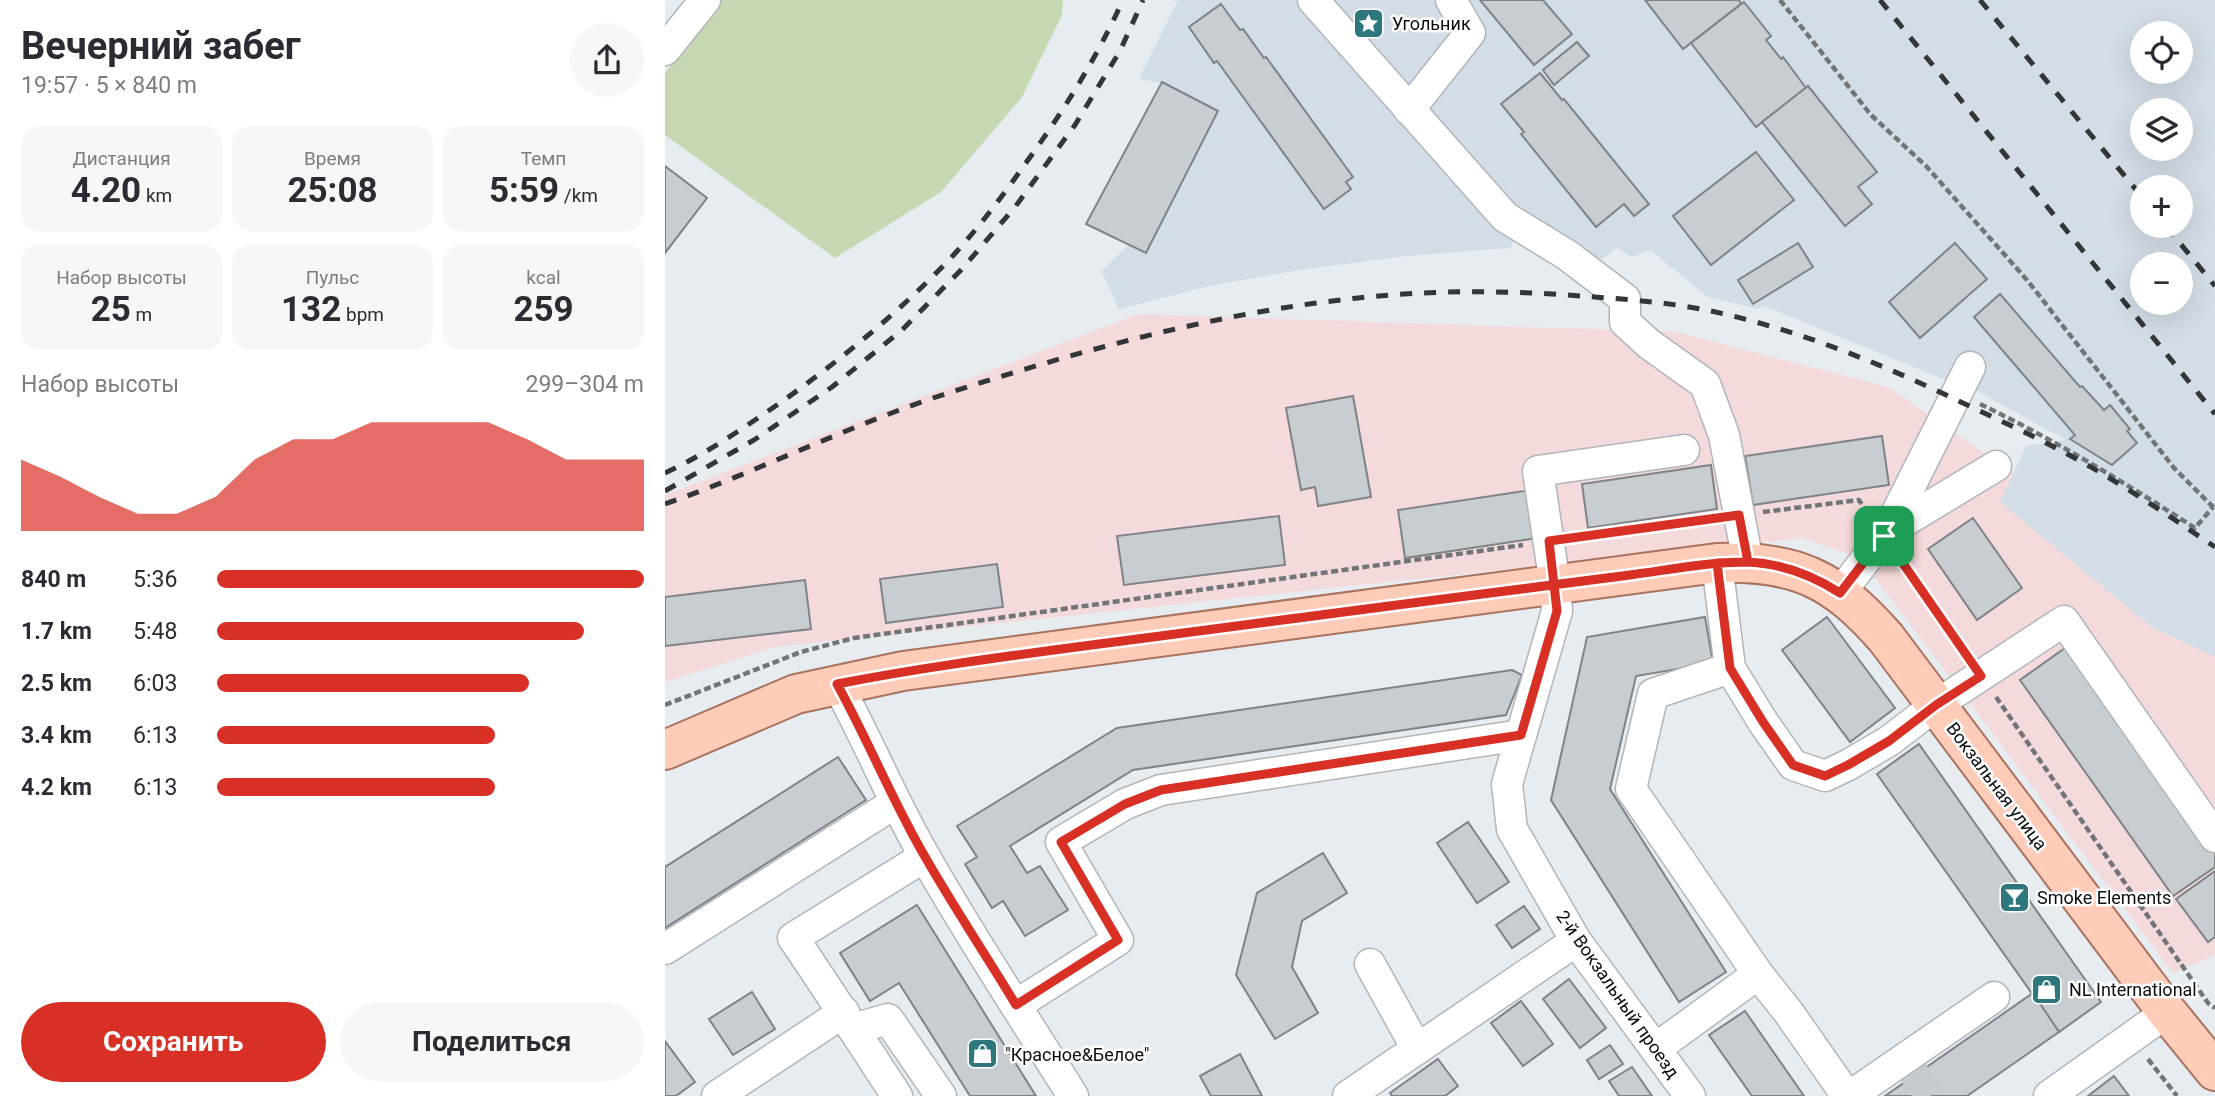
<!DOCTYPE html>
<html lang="ru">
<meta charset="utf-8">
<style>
:root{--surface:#fff;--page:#f7f7f7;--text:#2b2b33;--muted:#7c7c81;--accent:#d93025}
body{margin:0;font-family:Roboto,sans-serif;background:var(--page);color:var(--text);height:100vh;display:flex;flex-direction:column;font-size:26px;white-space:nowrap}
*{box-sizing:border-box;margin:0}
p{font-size:23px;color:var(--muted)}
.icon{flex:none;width:38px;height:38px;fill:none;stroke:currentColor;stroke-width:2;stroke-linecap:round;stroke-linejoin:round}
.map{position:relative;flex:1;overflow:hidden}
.drawer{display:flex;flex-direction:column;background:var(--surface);width:665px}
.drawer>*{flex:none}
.buttons{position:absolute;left:1465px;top:21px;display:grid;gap:14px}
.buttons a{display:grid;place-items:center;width:63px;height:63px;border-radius:50%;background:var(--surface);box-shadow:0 7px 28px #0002;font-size:35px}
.pin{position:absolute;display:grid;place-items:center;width:60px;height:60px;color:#fff;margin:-30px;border-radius:14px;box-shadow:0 4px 10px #0006}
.round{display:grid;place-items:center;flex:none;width:74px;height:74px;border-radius:37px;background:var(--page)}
.headline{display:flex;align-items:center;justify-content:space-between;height:119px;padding:0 21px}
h1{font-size:38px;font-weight:700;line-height:52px}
.metrics{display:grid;grid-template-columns:repeat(3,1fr);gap:10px;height:119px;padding:7px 21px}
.metrics div{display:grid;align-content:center;border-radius:18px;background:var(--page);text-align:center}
.metrics b{font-size:35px;font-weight:700}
.metrics small{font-size:19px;font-weight:400}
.metrics p{font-size:19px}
.chart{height:196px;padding:14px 21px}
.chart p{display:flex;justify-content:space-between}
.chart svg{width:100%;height:126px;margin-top:7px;fill:var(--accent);opacity:.7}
.primary-button{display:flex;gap:14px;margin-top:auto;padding:14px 21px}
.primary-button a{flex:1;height:80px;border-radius:42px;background:var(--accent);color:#fff;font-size:28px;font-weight:700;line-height:80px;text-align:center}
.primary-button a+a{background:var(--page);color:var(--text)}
ul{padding:0 21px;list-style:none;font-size:23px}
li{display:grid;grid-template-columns:112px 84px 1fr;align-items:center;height:52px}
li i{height:18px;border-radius:9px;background:var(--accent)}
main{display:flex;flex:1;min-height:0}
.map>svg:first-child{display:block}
.commercial{fill:#f5dadb}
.built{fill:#d3dde7;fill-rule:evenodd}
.green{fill:#c6d7b2}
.building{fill:#c8cdd2;stroke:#7f8388;stroke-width:2}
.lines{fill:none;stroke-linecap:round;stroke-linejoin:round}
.minor-tunnel{stroke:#c6cbcf;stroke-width:30;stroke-dasharray:30 15;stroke-linecap:butt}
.minor-casing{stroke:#b1b6ba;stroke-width:33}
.major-casing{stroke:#a9735f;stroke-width:42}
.path{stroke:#727578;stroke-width:4.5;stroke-dasharray:7 3.5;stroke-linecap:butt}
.minor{stroke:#fff;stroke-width:30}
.major{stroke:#feccb9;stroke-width:38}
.rail{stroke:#333637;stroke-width:5;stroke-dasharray:12 12;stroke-linecap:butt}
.route-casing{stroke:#fff;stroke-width:14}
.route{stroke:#d93025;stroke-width:9}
.labels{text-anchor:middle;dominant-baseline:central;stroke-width:5;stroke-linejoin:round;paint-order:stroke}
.poi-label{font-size:18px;fill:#0b0d0e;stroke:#fff;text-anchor:start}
.street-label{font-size:18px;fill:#0b0d0e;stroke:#fff}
</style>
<main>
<section class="drawer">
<div class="headline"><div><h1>Вечерний забег</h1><p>19:57 · 5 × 840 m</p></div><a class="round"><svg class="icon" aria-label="share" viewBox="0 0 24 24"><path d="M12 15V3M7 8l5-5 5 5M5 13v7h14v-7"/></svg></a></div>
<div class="metrics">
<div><p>Дистанция</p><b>4.20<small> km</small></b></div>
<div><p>Время</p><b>25:08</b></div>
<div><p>Темп</p><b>5:59<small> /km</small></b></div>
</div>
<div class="metrics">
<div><p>Набор высоты</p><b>25<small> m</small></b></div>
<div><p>Пульс</p><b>132<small> bpm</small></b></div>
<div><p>kcal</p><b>259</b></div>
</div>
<div class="chart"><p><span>Набор высоты</span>299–304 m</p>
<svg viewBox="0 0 160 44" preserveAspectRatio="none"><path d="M0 44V19L10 25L20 32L30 38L40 38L50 32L60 19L70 12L80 12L90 6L100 6L110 6L120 6L130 12L140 19L150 19L160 19V44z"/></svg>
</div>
<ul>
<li><b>840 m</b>5:36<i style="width:100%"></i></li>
<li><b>1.7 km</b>5:48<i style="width:86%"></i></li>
<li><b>2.5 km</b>6:03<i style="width:73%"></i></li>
<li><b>3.4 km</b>6:13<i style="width:65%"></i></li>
<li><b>4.2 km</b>6:13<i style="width:65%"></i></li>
</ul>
<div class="primary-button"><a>Сохранить</a><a>Поделиться</a></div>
</section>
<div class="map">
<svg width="1550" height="1096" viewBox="0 0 1550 1096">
<rect width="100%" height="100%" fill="#e7ecf1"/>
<!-- commercial -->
<path class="commercial" d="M473 314 1011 332 1223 387 1550 611V955L1508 973 1196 559 1138 538 110 647 0 682V495Z"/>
<!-- built -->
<path class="built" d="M513 0H1550V657L1488 628 1335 502 1361 446 1401 440 1310 390 1285 378 1278 379 1099 306 1093 309 1043 297 985 250 967 257 952 248 927 266 860 216 845 248 742 256 634 270 544 286 454 309 436 271 465 244 421 224 497 83 474 79ZM1477 33H1516V72H1477ZM1477 110H1516V149H1477ZM1477 187H1516V226H1477ZM1477 264H1516V303H1477Z"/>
<!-- green -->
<path class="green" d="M56 0H398L397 15 357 97 276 192 170 258 0 135V73Z"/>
<!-- building -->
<g class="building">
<path d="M815 0H878L907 34 869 65Z"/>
<path d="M980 0H1074L1076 4 1018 49Z"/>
<path d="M1079 2 1106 36 1101 40 1116 59 1118 57 1141 88 1091 127 1026 43Z"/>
<path d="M556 4 575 30 578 29 599 58 601 57 688 177 681 182 686 189 659 209 552 61 549 63 524 27Z"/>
<path d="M912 42 924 56 889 85 878 70Z"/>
<path d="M875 73 897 100 899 99 984 204 969 216 959 204 931 227 856 134 859 132 836 104Z"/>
<path d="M497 82 553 111 481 253 421 224Z"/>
<path d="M1143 86 1212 172 1193 187 1207 204 1180 226 1097 122Z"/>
<path d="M1091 152 1129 200 1046 265 1008 216Z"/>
<path d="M0 166 42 198 0 253Z"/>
<path d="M1133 243 1148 267 1088 304 1073 280Z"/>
<path d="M1290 243 1322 279 1255 338 1224 302Z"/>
<path d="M1335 294 1415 387 1417 386 1439 410 1445 405 1465 429 1462 431 1472 443 1447 465 1405 439 1410 435 1309 317Z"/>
<path d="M688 396 706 497 653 506 650 487 636 490 621 408Z"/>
<path d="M1217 436 1224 485 1088 505 1080 456Z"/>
<path d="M1046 465 1052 509 923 528 917 484Z"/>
<path d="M866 490 873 538 740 558 733 510Z"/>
<path d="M614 516 620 565 459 585 452 536Z"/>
<path d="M1308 518 1357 588 1312 620 1263 549Z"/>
<path d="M332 564 338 607 221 623 215 579Z"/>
<path d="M140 580 146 629 0 646V597Z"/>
<path d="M1040 617 1048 663 971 676 945 789 1061 972 1014 1002 886 800 922 637Z"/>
<path d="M1162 617 1230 708 1185 742 1117 650Z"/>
<path d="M1407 643 1550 843V867L1508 896 1355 680Z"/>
<path d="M847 670 857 675 841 715 468 770 345 846 362 873 375 866 403 910 360 936 338 901 327 908 300 864 312 857 292 826 452 728Z"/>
<path d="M1254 744 1436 1002 1394 1032 1212 774Z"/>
<path d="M173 757 201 800 0 928V867Z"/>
<path d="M803 822 844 882 812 903 772 843Z"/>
<path d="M658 853 682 893 637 921 627 967 653 1013 610 1039 571 975 592 893Z"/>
<path d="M1550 871V937L1543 942 1511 899Z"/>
<path d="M252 905 371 1096H305L234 983 205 1001 175 953Z"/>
<path d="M859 906 875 929 847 948 831 925Z"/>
<path d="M904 979 941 1028 915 1048 878 999Z"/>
<path d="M87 992 110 1029 68 1055 44 1019Z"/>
<path d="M1368 993 1394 1032 1302 1096H1220Z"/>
<path d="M856 1001 888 1044 858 1066 826 1023Z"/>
<path d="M1080 1011 1139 1096H1087L1044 1035Z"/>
<path d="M0 1041 30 1082 11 1096H0Z"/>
<path d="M945 1045 958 1064 934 1079 922 1060Z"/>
<path d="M575 1054 597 1096H546L535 1076Z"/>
<path d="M773 1059 793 1086 780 1096H727L725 1093Z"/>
<path d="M967 1067 987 1096H954L944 1081Z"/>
<path d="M1449 1076 1464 1096H1423Z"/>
</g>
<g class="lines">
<!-- minor-tunnel -->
<path class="minor-tunnel" d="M1248 1072 1265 1096"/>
<defs>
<g id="minor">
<path d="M648 0 840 217 902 255 960 299V322L984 344 1040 384 1059 435 1083 562"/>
<path d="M0 50 40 0"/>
<path d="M744 110 805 33 786 0"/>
<path d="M1019 450 873 471 890 585 892 611 842 784 847 829 911 941 1025 1096"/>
<path d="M1222 532 1331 466"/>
<path d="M1052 563 1065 668 1098 722 1128 765 1160 776 1183 765 1224 741 1271 705 1399 621 1550 837"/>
<path d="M1175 593 1222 532 1305 367"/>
<path d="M172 684C203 740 227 800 259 855 305 937 358 1016 408 1096"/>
<path d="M0 949 230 803"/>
<path d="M705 964 752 1049"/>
<path d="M1093 974 1124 1013 1182 1096"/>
<path d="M351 1005 453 940 396 842 460 804 496 790 856 735"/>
<path d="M188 1029 223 1019 276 1096"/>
<path d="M990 1049 1093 974 966 789 988 694 1065 668"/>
<path d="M52 1096 179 1012"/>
<path d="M232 1096C197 1043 164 990 128 938L259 857"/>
<path d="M683 1096 911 941"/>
<path d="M1185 1096 1329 997"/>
<path d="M1384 1096 1502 1012"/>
</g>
<path id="major" d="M0 750 131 694 238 671 1052 563C1132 561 1168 578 1221 638L1502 1012 1550 1071"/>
</defs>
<!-- minor casing -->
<use href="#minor" class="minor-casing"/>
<!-- major casing -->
<use href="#major" class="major-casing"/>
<!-- path -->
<g class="path">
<path d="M1115 0 1206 115 1261 166 1362 280 1509 468 1550 509"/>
<path d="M1315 404C1390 440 1460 483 1530 528L1548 507"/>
<path d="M1098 512 1194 500 1202 512"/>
<path d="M908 538 1048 518"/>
<path d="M1235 559 1300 653"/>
<path d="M1331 697 1543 1003 1550 1008"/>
<path d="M0 705 136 652 189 638 858 545"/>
<path d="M1483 1059 1512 1096"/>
</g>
<!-- minor -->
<use href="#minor" class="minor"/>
<!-- major -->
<use href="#major" class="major"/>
<!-- rail -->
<g class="rail">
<path d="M1215 0 1550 414"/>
<path d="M1315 0 1477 197"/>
<path d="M1501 226 1550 286"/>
<path d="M0 473C43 453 83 425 122 398 179 357 235 311 284 260 313 229 339 194 363 160 400 109 432 57 458 0"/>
<path d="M0 491 89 440 167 387 237 330 297 269 350 207 410 125 455 51 478 0"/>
<path d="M0 504C91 472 177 429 268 398 406 353 548 313 693 298 766 290 841 290 915 296 958 299 1003 302 1046 311 1135 330 1219 365 1300 404 1330 418 1360 432 1389 447 1446 476 1498 512 1550 547"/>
</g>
</g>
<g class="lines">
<defs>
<path id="route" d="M1219 536 1175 593C1147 575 1115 563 1081 562 1042 562 1003 570 965 575 895 584 825 593 755 602 643 617 531 631 419 646 336 657 254 668 172 684 203 740 227 800 259 855 288 906 321 955 351 1005L453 940 396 842 460 804 496 790 856 735 892 611 884 541 1074 515 1083 562 1052 563 1065 668 1098 722 1128 765 1160 776 1183 765 1224 741 1271 705 1316 676 1219 536"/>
</defs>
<!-- route casing -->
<use href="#route" class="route-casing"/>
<!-- route -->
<use href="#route" class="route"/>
</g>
<!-- icons -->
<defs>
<symbol id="sight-square" viewBox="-11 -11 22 22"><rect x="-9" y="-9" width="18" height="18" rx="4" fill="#2e777d" stroke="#fff"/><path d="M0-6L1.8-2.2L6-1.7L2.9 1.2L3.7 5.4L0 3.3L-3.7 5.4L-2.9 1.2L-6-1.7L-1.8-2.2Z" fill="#fff"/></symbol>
<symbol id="bar-square" viewBox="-11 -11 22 22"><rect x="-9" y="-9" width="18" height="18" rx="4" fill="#2e777d" stroke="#fff"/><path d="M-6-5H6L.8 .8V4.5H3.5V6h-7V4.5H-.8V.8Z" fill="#fff"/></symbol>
<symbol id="shop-square" viewBox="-11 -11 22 22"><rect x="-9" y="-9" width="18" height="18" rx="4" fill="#2e777d" stroke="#fff"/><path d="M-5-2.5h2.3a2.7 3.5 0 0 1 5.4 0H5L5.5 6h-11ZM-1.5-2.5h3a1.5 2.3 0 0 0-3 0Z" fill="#fff"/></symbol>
</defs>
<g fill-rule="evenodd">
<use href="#sight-square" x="686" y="6" width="35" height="35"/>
<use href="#bar-square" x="1332" y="880" width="35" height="35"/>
<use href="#shop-square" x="1364" y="972" width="35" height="35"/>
<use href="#shop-square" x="300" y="1036" width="35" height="35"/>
</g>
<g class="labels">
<!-- poi labels -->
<g class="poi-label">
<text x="727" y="23">Угольник</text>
<text x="1372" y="897">Smoke Elements</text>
<text x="1404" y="989">NL International</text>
<text x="340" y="1054">"Красное&amp;Белое"</text>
</g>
<!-- street labels -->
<g class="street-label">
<text transform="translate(1332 786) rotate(53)">Вокзальная улица</text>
<text transform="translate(953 994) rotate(55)">2-й Вокзальный проезд</text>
</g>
</g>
</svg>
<div class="buttons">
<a><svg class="icon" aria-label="locate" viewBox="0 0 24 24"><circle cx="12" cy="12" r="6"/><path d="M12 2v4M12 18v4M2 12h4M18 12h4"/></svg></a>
<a><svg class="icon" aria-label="layers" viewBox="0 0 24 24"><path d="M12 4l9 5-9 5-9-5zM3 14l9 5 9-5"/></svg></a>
<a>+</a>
<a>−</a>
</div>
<div class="pin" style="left:1219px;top:536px;background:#1e9e55"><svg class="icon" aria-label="arrive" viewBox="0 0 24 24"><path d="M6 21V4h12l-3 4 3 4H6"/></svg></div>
</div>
</main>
